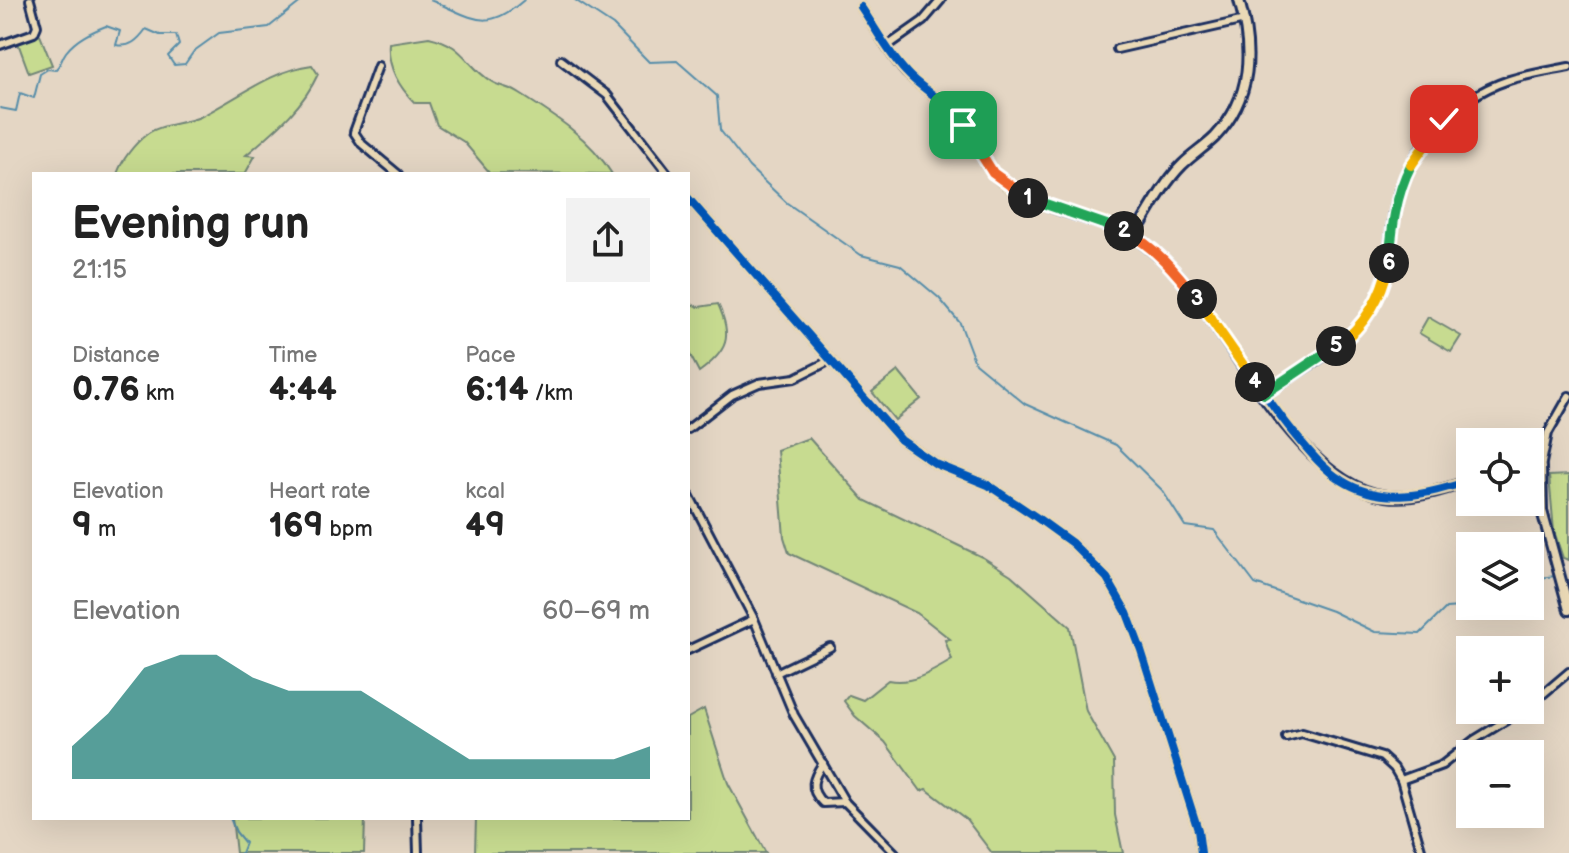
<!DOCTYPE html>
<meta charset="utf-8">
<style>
:root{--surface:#fff;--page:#f2f2f2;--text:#222;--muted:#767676;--accent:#0f766e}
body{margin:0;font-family:"Balsamiq Sans",sans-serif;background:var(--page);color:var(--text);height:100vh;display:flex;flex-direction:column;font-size:30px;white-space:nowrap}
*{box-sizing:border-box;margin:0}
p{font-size:26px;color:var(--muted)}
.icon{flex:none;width:44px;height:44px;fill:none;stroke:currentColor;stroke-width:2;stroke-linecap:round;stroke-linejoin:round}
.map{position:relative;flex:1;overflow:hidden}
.details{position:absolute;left:32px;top:172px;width:658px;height:648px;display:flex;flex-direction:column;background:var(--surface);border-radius:0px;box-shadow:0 8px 32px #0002}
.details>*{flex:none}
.tools{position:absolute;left:1456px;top:428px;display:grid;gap:16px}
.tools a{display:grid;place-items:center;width:88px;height:88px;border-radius:0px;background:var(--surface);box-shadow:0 8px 32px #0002;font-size:40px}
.pin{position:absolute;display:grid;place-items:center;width:68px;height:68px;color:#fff;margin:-34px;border-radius:16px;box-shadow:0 4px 12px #0006}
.km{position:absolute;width:40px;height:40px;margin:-20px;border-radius:50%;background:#222;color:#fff;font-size:22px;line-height:40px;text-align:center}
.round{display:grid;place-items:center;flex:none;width:84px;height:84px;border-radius:0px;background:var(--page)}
.head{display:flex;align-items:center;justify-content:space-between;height:136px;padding:0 40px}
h1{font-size:44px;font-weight:800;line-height:60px}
.metrics{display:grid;grid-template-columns:repeat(3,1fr);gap:12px;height:136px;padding:8px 40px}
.metrics div{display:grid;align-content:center}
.metrics b{font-size:34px;font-weight:800}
.metrics small{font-size:22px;font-weight:400}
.metrics p{font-size:22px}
.chart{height:224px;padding:16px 40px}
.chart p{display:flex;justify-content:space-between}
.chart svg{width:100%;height:144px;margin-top:8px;fill:var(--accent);opacity:.7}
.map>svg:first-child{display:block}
.green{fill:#c7db90;stroke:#718577;stroke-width:2}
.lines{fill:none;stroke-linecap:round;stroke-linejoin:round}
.stream{stroke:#568da9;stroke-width:2}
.minor-casing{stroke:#1b2f5e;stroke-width:12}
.tertiary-casing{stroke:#1b2f5e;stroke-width:14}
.minor{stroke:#ead9b6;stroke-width:6}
.tertiary{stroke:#ead9b6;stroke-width:8}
.cycleway-casing{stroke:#ead9b6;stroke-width:13}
.cycleway{stroke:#0057b8;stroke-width:8}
.split-1-casing{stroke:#fff;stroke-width:16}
.split-2-casing{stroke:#fff;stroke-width:16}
.split-3-casing{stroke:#fff;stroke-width:16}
.split-4-casing{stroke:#fff;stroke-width:16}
.split-5-casing{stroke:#fff;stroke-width:16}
.split-6-casing{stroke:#fff;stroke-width:16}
.split-7-casing{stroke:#fff;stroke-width:16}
.split-8-casing{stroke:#fff;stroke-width:16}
.split-1{stroke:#f0652b;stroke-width:10}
.split-2{stroke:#22a559;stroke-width:10}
.split-3{stroke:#f0652b;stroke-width:10}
.split-4{stroke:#f5b400;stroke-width:10}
.split-5{stroke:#22a559;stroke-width:10}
.split-6{stroke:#f5b400;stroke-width:10}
.split-7{stroke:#22a559;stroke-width:10}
.split-8{stroke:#f5b400;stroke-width:10}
</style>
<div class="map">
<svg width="1569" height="853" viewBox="0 0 1569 853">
<rect width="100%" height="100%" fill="#e4d6c4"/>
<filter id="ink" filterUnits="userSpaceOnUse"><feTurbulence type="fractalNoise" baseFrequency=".0125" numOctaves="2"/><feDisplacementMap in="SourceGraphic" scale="16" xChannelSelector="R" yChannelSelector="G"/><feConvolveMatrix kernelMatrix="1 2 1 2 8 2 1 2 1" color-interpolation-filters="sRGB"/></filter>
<g filter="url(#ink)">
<!-- green -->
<g class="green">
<path d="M40 35 52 65 29 73 18 43Z"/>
<path d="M429 37C465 45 465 65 492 82 501 87 512 88 520 94 555 116 590 138 612 174L490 173 464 142 437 125 429 103H415C399 87 387 67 389 43Z"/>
<path d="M312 65 318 74C302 109 275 130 246 155L255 156 245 174H117C122 160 134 144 147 134 160 124 184 124 200 117 239 98 269 71 312 65Z"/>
<path d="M688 303 699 307 718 304C733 337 728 351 699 372L688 351Z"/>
<path d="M1428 317 1461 336 1451 352 1419 333Z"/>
<path d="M898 371 921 399 895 420 872 392Z"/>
<path d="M809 438 864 500 982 557 1011 575 1070 627 1086 711 1114 761 1115 815 1123 853H992L966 819 926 789 921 791 885 742 855 716 844 701 849 695 863 700 888 680C911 685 932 672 952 660L945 640 950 639 917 613 789 553 784 537 777 450Z"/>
<path d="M1569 475V560L1563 558 1554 531 1549 476Z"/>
<path d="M704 709 728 783 766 853H475L476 818H688V718Z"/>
<path d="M232 818H365L364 853H236Z"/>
</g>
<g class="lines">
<!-- stream -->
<g class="stream">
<path d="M430 0C473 17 485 34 524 0"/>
<path d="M575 0 613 25 649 62 677 61 717 96 720 130 749 167 787 203 861 255 900 265 939 298 960 323 975 363 1025 404 1116 445 1162 490 1185 526 1214 530 1255 584 1332 611 1375 632 1420 634 1446 608 1460 607 1477 611 1488 606"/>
<path d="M0 108 16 111 20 93 34 98 40 74 48 69 55 70C62 64 61 59 66 52 76 39 91 32 106 26L120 31 116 45C130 48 138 40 146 29L160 35H176L179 45 168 56 174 65 185 64 194 51 219 33 269 27 303 0"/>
<path d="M1530 579 1556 576"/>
<path d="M230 818 236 832 245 843 241 853"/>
</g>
<defs>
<g id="minor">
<path d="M861 7C876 29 888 54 906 73 921 88 940 98 953 113 975 139 983 172 1013 190 1050 213 1095 218 1134 236"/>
<path d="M0 45 34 33 37 26 30 0"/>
<path d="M886 47 923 21 941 0"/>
<path d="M1117 49 1245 20"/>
<path d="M561 60 607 95 668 174"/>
<path d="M378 66 354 132 362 144 398 174"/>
<path d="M688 198 901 440 936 464 988 485 1036 517 1072 543 1107 578 1127 613 1141 650 1198 830 1201 853"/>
<path d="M1264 394C1300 370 1346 349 1370 312 1388 282 1388 252 1393 218 1404 155 1448 100 1509 80 1529 74 1549 71 1569 67"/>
<path d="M688 429 732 395 759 383 795 378 831 360"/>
<path d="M1541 468 1548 433 1569 396"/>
<path d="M688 493 754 619 794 715 845 802 895 853"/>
<path d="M688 650 754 619"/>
<path d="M776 673 830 647"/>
<path d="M1530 705 1569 672"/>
<path d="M1286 737 1302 733 1382 757 1394 768 1401 780 1422 853"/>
<path d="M823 763C813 778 808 789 823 803L845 802"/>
<path d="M1401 780 1442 765 1474 740 1523 710"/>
<path d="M417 818 418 853"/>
</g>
<g id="tertiary">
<path d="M1239 0C1253 50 1253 97 1215 137 1205 147 1192 155 1182 165 1163 184 1149 212 1134 236 1149 247 1164 259 1176 273 1232 335 1298 485 1386 496 1415 500 1443 489 1470 481"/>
<path d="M1530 469 1541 468 1542 511 1569 610"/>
</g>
</defs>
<!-- minor casing -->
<use href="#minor" class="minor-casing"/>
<!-- tertiary casing -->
<use href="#tertiary" class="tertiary-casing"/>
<!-- minor -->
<use href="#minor" class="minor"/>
<!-- tertiary -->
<use href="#tertiary" class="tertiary"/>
<defs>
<g id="cycleway">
<path d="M861 7C876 29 888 53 906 72 919 87 938 96 952 111 974 136 982 168 1010 188 1037 207 1070 211 1101 221 1130 230 1155 250 1175 272 1220 321 1252 382 1294 433 1308 450 1323 469 1341 480 1383 507 1426 494 1470 481"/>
<path d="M688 198 901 440 936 464 988 485 1036 517 1072 543 1107 578 1127 613 1141 650 1198 830 1201 853"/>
</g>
</defs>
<!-- cycleway casing -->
<use href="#cycleway" class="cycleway-casing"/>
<!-- cycleway -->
<use href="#cycleway" class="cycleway"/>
</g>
</g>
<g class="lines" filter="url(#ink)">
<defs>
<path id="split-1" d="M963 125 993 173 1028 198"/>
<path id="split-2" d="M1028 198 1124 231"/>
<path id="split-3" d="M1124 231C1154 245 1177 273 1197 299"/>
<path id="split-4" d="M1197 299 1255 382"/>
<path id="split-5" d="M1255 382 1264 394 1336 346"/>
<path id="split-6" d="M1336 346C1365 327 1382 296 1389 263"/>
<path id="split-7" d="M1389 263C1392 229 1395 196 1411 165"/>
<path id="split-8" d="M1411 165 1444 119"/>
</defs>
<!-- split-1 casing -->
<use href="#split-1" class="split-1-casing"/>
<!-- split-2 casing -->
<use href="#split-2" class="split-2-casing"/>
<!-- split-3 casing -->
<use href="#split-3" class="split-3-casing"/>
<!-- split-4 casing -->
<use href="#split-4" class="split-4-casing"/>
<!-- split-5 casing -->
<use href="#split-5" class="split-5-casing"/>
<!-- split-6 casing -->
<use href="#split-6" class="split-6-casing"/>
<!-- split-7 casing -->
<use href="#split-7" class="split-7-casing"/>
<!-- split-8 casing -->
<use href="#split-8" class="split-8-casing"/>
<!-- split-1 -->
<use href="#split-1" class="split-1"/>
<!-- split-2 -->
<use href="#split-2" class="split-2"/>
<!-- split-3 -->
<use href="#split-3" class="split-3"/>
<!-- split-4 -->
<use href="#split-4" class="split-4"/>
<!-- split-5 -->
<use href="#split-5" class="split-5"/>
<!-- split-6 -->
<use href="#split-6" class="split-6"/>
<!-- split-7 -->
<use href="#split-7" class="split-7"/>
<!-- split-8 -->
<use href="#split-8" class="split-8"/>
</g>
</svg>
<div class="tools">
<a><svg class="icon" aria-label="locate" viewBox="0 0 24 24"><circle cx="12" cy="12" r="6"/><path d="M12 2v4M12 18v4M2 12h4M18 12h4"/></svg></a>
<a><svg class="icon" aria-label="layers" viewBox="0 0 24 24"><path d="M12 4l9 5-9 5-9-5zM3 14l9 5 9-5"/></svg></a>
<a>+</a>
<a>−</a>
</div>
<div class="pin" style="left:963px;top:125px;background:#1e9e55"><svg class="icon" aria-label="arrive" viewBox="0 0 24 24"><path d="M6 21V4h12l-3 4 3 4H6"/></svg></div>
<div class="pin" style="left:1444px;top:119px;background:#d93025"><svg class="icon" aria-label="check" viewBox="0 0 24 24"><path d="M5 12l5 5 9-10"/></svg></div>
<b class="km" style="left:1028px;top:198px">1</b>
<b class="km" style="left:1124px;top:231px">2</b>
<b class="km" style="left:1197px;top:299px">3</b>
<b class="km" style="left:1255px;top:382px">4</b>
<b class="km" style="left:1336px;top:346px">5</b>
<b class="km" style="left:1389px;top:263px">6</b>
<section class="details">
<div class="head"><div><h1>Evening run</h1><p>21:15</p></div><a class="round"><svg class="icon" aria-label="share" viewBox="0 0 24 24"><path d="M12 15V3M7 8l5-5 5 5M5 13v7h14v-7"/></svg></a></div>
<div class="metrics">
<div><p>Distance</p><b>0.76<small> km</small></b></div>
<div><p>Time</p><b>4:44</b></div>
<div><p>Pace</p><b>6:14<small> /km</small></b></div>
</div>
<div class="metrics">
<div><p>Elevation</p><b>9<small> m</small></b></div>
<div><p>Heart rate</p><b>169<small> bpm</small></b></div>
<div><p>kcal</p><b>49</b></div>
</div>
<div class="chart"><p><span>Elevation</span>60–69 m</p>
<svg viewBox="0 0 160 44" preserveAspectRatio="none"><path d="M0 44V34L10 24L20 10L30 6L40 6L50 13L60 17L70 17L80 17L90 24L100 31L110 38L120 38L130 38L140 38L150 38L160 34V44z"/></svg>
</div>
</section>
</div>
